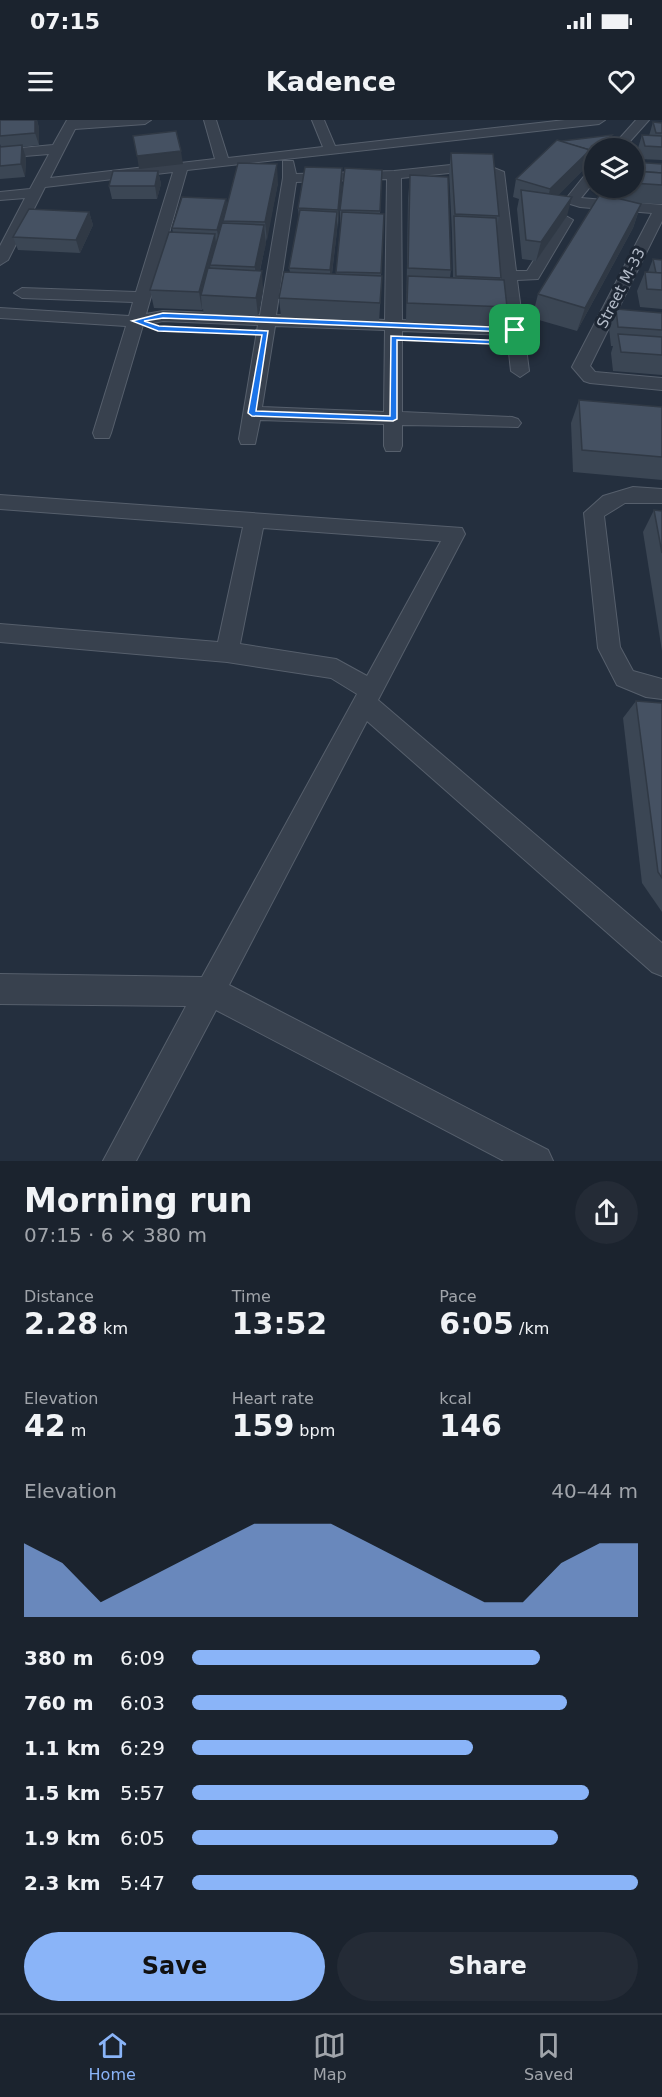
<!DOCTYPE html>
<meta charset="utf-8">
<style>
:root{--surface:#1b232e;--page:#242b36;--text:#f1f3f6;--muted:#a0a4aa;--line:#39404a;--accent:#8ab4f8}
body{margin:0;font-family:"DejaVu Sans",sans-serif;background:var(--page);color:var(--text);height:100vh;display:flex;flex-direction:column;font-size:22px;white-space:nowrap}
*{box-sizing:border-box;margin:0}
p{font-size:20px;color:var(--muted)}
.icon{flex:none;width:33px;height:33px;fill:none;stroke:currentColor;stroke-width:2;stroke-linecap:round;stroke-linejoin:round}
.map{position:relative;height:1041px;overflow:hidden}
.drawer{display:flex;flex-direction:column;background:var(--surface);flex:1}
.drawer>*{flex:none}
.fabs{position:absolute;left:584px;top:18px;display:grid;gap:12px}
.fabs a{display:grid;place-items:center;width:60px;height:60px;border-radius:50%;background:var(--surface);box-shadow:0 2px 4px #0004,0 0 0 2px var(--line);font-size:30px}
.pin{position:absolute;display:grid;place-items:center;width:51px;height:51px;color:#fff;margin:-26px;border-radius:12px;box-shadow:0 3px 9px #0006}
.round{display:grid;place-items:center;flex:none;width:63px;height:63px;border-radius:32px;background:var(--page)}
.head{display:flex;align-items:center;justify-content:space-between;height:102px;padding:0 24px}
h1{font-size:33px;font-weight:800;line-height:45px}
.figures{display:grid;grid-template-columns:repeat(3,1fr);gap:9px;height:102px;padding:6px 24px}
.figures div{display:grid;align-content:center}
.figures b{font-size:30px;font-weight:800}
.figures small{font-size:16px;font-weight:400}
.figures p{font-size:16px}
.chart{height:168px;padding:12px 24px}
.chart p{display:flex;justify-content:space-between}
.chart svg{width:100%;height:108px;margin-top:6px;fill:var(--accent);opacity:.7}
.primary-button{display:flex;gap:12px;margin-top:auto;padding:12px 24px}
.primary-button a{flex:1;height:69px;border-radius:36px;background:var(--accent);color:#111;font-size:24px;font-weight:800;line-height:69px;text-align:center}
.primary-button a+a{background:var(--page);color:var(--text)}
ul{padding:0 24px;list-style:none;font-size:20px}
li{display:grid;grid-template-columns:96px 72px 1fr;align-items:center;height:45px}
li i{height:15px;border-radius:8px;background:var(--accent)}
.status{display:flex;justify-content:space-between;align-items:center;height:42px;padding:0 30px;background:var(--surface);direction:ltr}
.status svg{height:16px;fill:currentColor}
header{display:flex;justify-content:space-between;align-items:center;height:78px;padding:0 24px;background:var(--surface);font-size:27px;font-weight:800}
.tabs{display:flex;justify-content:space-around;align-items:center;height:84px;border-top:2px solid var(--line);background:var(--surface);font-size:16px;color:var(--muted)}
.tabs a{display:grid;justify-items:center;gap:3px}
.tabs .active{color:var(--accent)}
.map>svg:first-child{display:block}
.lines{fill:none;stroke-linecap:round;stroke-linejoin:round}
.minor-casing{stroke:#565f6c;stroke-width:2}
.minor{fill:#38414e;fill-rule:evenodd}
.wall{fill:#3b4654}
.shaded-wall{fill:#303945}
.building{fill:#455162;stroke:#303945;stroke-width:1.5}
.route{fill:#1a73e8;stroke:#fff;stroke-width:1.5;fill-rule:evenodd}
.labels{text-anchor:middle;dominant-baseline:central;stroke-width:6;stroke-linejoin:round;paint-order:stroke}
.far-street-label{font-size:15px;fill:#b4bcc9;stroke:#1d2633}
</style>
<div class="status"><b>07:15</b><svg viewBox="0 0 49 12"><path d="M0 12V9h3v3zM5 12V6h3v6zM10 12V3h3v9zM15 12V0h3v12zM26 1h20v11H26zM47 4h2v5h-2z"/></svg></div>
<header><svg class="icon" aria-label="menu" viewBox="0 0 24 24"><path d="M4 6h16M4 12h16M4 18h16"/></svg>Kadence<svg class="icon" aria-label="heart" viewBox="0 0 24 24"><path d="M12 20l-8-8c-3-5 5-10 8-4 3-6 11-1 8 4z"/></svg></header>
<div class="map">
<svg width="662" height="1041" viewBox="0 0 662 1041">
<rect width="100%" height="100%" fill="#242f3e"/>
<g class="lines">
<defs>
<g id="minor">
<path d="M67 0H151L145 4 75 9 50 58 215 39 204 0H216L228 38 323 27 312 0H324L335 26 565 0H605L599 4 187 50 146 194 163 191 260 195 283 58V41H293L296 54 394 51 479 42 504 52 516 151H527L561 97 566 96 573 100 538 159 517 160 529 251 520 257 511 251 507 215 402 211V292L512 297 518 299 521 303 518 307 402 305V326L400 331H386L384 326V304L260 300 255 324H241L239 319 258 205 163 201 143 205 111 313 109 318H95L93 313 126 206 0 198V188L129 196 133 182 22 178 14 173 22 168 136 172 173 52 45 67 8 140 0 145V126L25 78 0 80V72L30 69 49 34 0 38V30L53 25ZM478 50 490 54 506 204 402 200 401 58ZM387 59 385 200 276 195 296 62ZM275 206 385 210 384 292 262 287Z"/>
<path d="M636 0H649L624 28H611Z"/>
<path d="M594 49V62L581 78 662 85V101L590 246 595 252 662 258V270L590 263 584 261 572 247 652 93 580 87 567 83 565 80 589 50Z"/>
<path d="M633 367 662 369V383H625L604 396 620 527 633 551 662 559V579L646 577 617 565 598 528 584 393 603 376Z"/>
<path d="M0 375 462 408 465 414 378 580 662 823V856L652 852 367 601 229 865 548 1030 553 1041H504L216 890 136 1041H103L186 886 0 884V854L202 857 357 574 331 558 227 542 0 522V504L218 522 243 407 0 389ZM263 408 441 421 367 556 336 539 240 524Z"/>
</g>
</defs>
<!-- minor casing -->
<use href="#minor" class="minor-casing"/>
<!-- minor -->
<use href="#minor" class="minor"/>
</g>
<!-- wall -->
<g class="wall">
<path d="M0 0H37L39 8V25L22 27 26 38 25 57 0 59V27H1L0 24Z"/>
<path d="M653 2 662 3V40L640 39 638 28 642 15 649 16Z"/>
<path d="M612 15 608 28H594V42L588 48H585L558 75 567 96 536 141 522 139 517 89 519 79 513 77 516 59 561 22Z"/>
<path d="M451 33 499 96 497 109 500 160 507 187 502 206 406 202 408 79 410 55 451 150 450 158H453L452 113 449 51Z"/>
<path d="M633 42 662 44V84L635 83 641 84 633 108 577 211 532 198 538 174 600 74 599 68H633Z"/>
<path d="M342 48V67L332 154H336L340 108V90L382 50 380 94H384L381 156H382L379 202 281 197 279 178 290 152 289 148 299 97 298 88Z"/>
<path d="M158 51 161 64 157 79H112L109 66Z"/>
<path d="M278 63 260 151 263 170 258 196 204 194 203 189 202 190 154 188 150 170 173 113 172 108 226 79 227 87Z"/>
<path d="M89 92 93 105 80 133 18 130 13 117Z"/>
<path d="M653 139 662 140V189L640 187 637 171 645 152H648Z"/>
<path d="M616 189 662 193V255L613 251 611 233 613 226H611L609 208Z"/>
<path d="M579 280 662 287V360L573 352 571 303Z"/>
<path d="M654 390 662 391V531L643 412Z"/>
<path d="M636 581 662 583V792L642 763 623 598Z"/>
</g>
<!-- shaded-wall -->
<g class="shaded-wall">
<path d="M35 0H37L39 8V25L35 13Z"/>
<path d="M612 15 607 28H599Z"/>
<path d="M22 25 26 38 25 57 21 44Z"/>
<path d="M590 30 584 49 546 88 550 69Z"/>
<path d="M181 31 183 44 139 49 137 36Z"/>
<path d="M594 33V42L588 48 591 36Z"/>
<path d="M277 44 278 63 267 121 265 102Z"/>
<path d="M342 48V67L338 108V90Z"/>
<path d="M158 51 161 64 157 79 155 66Z"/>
<path d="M572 77 567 96 536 141 541 122Z"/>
<path d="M226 79 228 98 223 101 224 111 220 128 217 110Z"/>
<path d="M641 84 633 108 577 211 585 188Z"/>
<path d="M89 92 93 105 80 133 76 120Z"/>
<path d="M337 92V111L330 169V150Z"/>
<path d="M264 105 266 124 256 166 255 147Z"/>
<path d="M215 114 217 133 210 145 211 156 201 175 202 190 199 172Z"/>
<path d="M262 151 263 170 258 196 256 178Z"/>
</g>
<!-- building -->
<g class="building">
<path d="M0 0H35V13L0 16Z"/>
<path d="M653 2 662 3V13H656Z"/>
<path d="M176 11 181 31 137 36 133 16Z"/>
<path d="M612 15 599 28H594V33L591 36 588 35 590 30 561 22 562 21Z"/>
<path d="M642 15 662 16V27L645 26Z"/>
<path d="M557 20 590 30 550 69 516 59Z"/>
<path d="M22 25 21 44 0 46V27Z"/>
<path d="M451 33 493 34 499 96 455 94Z"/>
<path d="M633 42 662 44V53L633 51Z"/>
<path d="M238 43 277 44 265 102 223 101Z"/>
<path d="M305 47 342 48 338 90 298 88Z"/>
<path d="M345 48 382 50 380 91 340 90Z"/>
<path d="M113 51H158L155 66H109Z"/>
<path d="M633 51 662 53V65L633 63Z"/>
<path d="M410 55 448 57 451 150 408 148Z"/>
<path d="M521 70 572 77 541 122 526 120Z"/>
<path d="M600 74 641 84 585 188 538 174Z"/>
<path d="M182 77 226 79 217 110 172 108Z"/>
<path d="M29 89 89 92 76 120 13 117Z"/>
<path d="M300 90 337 92 330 150 289 148Z"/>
<path d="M342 92 384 94 381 153 336 152Z"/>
<path d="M454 96 496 98 501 158 456 156Z"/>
<path d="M222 103 264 105 255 147 210 145Z"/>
<path d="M169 112 215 114 199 172 150 170Z"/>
<path d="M653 139 662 140V153H656Z"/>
<path d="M208 148 262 151 256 178 201 175Z"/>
<path d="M284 152 382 156 380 183 279 178Z"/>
<path d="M645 152 662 153V170L647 169Z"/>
<path d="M408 156 504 160 507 187 407 183Z"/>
<path d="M616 189 662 193V210L618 207Z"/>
<path d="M618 214 662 217V235L621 232Z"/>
<path d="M579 280 662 287V337L582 330Z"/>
<path d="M654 390 662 391V433Z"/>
<path d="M636 581 662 583V758L658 752Z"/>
</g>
<!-- route -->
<path class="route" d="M163 193 515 208 519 210 520 223 517 225 397 220V299L393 301 252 296 248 293 262 215 158 211 132 201ZM163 198 512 212 513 221 391 216 390 296 256 291 268 211 159 206 144 201Z"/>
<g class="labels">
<!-- far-street labels -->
<g class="far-street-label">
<text transform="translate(621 168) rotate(-63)">Street M-33</text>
</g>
</g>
</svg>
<div class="fabs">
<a><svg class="icon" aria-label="layers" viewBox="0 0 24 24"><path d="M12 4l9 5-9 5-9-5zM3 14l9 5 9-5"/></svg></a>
</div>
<div class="pin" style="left:515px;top:210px;background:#1e9e55"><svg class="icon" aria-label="arrive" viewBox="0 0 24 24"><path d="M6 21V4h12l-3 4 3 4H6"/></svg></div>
</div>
<section class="drawer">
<div class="head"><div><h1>Morning run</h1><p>07:15 · 6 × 380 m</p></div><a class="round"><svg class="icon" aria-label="share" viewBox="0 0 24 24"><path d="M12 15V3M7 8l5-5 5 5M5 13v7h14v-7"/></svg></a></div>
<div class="figures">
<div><p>Distance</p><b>2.28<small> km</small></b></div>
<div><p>Time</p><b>13:52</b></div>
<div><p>Pace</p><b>6:05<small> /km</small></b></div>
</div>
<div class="figures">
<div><p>Elevation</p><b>42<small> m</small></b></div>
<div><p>Heart rate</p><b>159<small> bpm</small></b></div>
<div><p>kcal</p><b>146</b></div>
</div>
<div class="chart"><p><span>Elevation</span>40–44 m</p>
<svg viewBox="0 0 160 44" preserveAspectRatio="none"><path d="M0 44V14L10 22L20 38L30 30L40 22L50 14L60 6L70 6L80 6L90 14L100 22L110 30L120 38L130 38L140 22L150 14L160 14V44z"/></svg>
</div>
<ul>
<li><b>380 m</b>6:09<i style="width:78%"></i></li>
<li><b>760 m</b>6:03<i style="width:84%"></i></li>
<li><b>1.1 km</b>6:29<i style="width:63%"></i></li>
<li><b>1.5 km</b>5:57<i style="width:89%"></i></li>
<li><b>1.9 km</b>6:05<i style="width:82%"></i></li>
<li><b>2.3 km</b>5:47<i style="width:100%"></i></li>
</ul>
<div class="primary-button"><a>Save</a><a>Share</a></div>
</section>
<nav class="tabs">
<a class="active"><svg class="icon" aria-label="home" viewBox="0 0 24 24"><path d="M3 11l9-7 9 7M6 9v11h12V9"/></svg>Home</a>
<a><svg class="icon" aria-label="map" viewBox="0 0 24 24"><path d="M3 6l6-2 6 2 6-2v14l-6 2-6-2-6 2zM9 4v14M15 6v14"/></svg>Map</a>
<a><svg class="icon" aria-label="saved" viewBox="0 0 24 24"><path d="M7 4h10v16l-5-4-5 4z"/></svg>Saved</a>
</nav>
